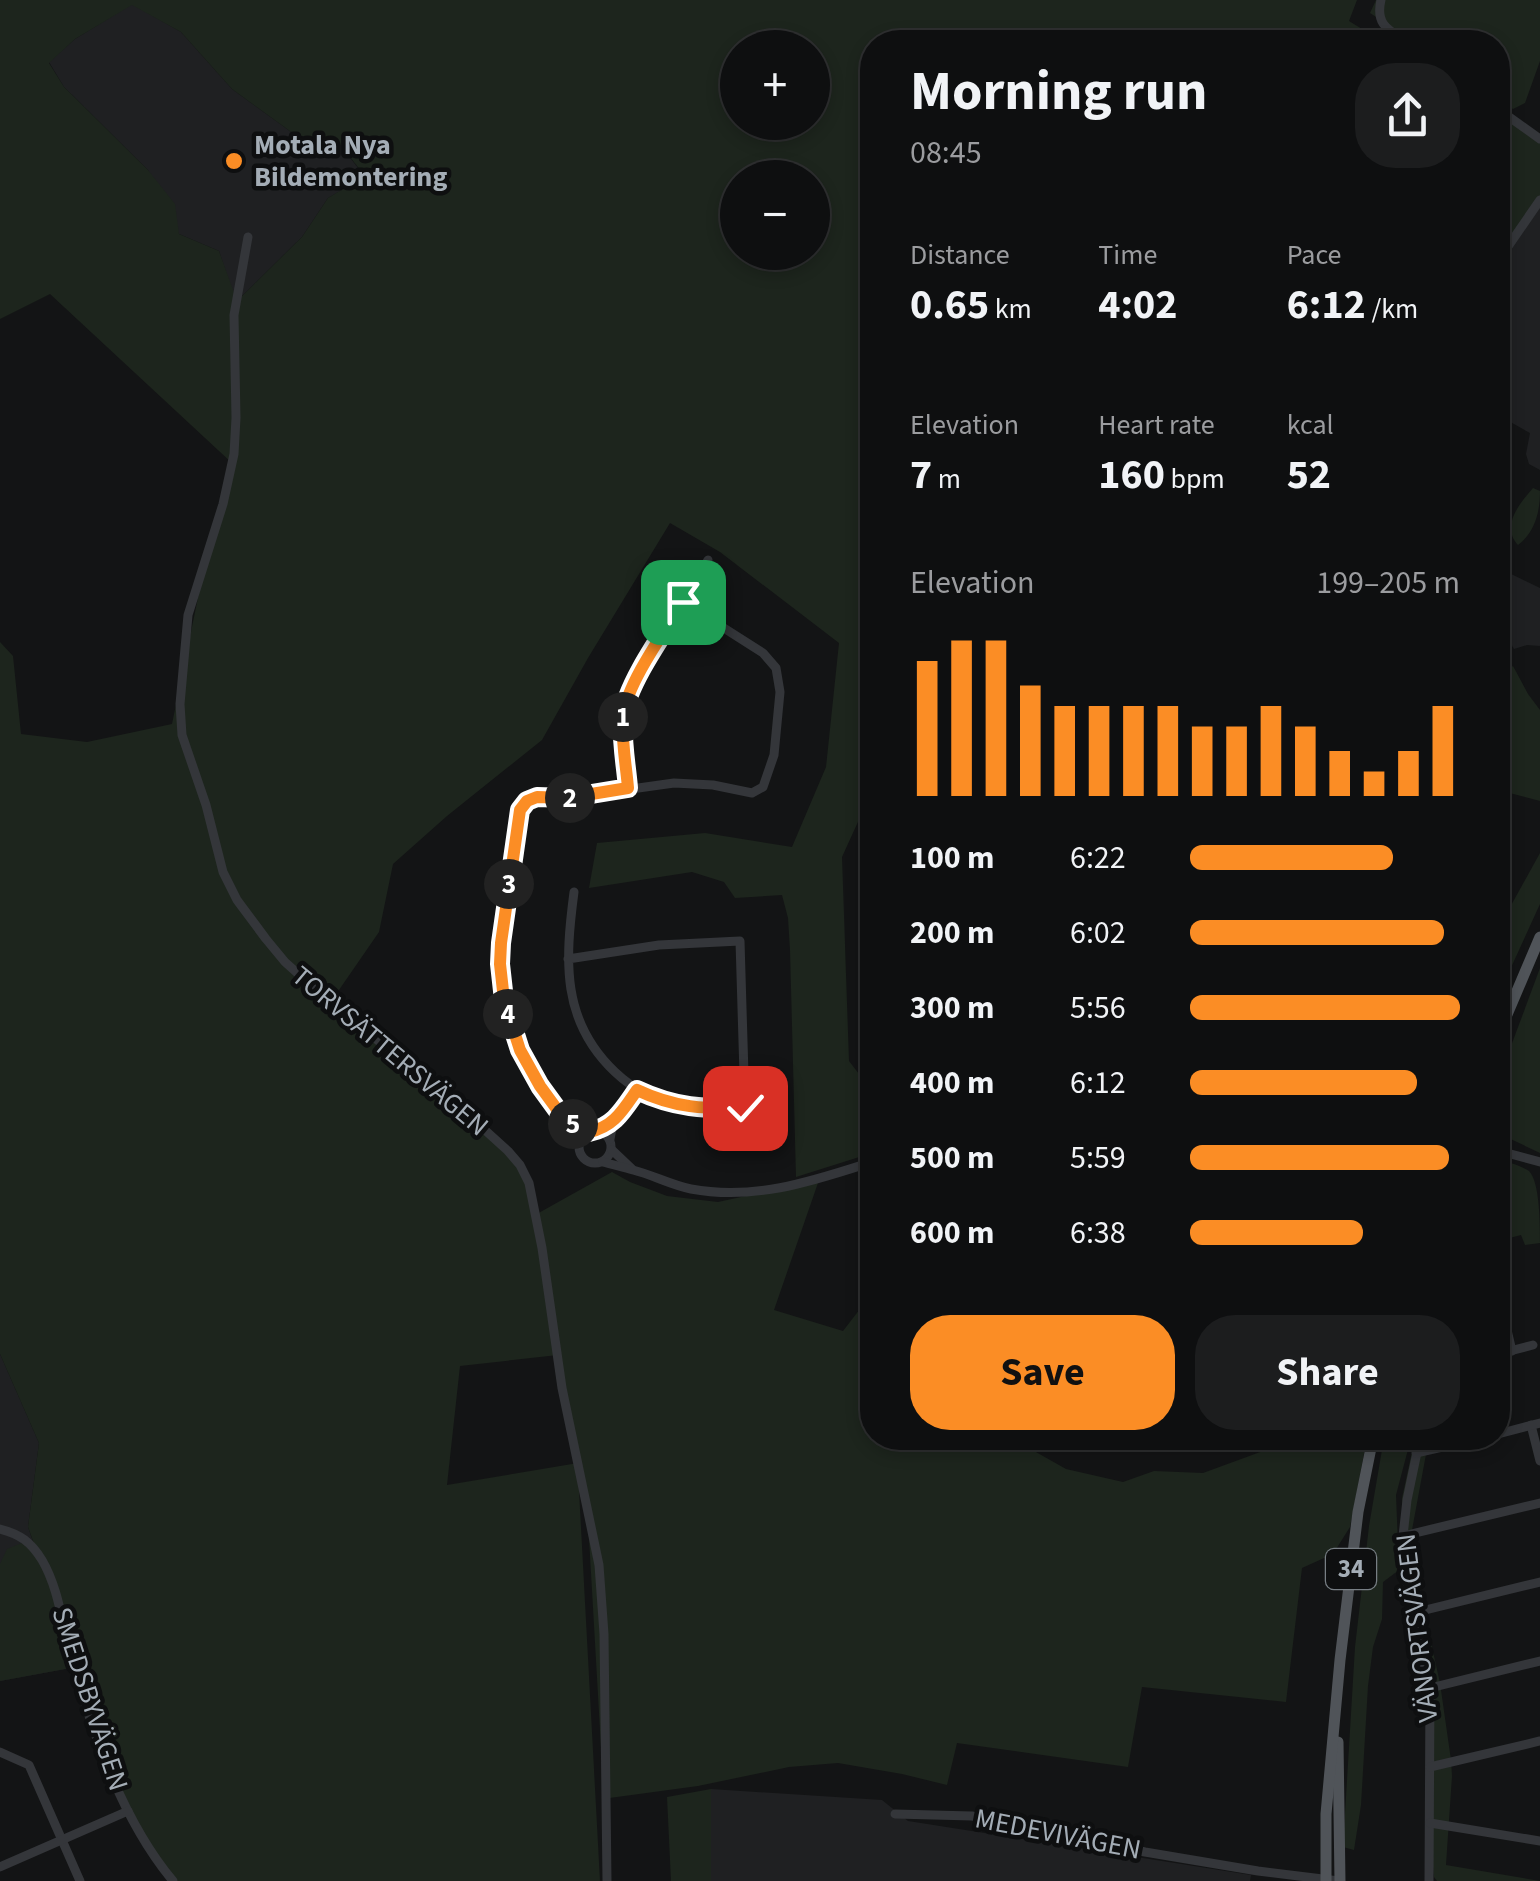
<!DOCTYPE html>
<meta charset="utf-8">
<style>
:root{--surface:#0e0f10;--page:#1c1d1e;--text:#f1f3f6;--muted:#9b9c9f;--line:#2e2f30;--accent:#fb8d25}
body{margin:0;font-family:"Source Sans 3",sans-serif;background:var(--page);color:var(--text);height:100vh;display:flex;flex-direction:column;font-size:38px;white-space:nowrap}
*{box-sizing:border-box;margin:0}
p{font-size:32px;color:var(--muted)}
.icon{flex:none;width:55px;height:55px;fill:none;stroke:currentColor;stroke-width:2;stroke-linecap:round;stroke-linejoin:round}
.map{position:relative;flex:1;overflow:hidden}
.details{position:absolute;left:860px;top:30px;width:650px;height:1420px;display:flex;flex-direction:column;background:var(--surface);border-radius:40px;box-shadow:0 5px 15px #0003,0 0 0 2px var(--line)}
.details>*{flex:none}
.controls{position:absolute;left:720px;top:30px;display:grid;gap:20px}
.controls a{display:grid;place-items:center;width:110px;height:110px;border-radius:50%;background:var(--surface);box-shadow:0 5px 15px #0003,0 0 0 2px var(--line);font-size:50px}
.pin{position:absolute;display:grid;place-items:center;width:85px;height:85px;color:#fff;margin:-42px;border-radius:20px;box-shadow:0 5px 15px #0006}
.km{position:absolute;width:50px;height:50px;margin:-25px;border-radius:50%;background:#222;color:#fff;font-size:28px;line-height:50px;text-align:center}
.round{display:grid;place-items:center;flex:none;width:105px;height:105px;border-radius:40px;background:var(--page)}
.headline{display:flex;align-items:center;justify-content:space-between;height:170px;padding:0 50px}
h1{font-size:55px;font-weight:700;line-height:75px}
.metrics{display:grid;grid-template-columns:repeat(3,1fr);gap:15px;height:170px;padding:10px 50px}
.metrics div{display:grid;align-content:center}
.metrics b{font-size:42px;font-weight:700}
.metrics small{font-size:28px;font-weight:400}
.metrics p{font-size:28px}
.chart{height:280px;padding:20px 50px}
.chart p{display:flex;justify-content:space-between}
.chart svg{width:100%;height:180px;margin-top:10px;stroke:var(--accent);stroke-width:6}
.action{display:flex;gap:20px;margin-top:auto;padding:20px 50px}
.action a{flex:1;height:115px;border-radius:40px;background:var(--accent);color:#111;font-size:40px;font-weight:700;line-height:115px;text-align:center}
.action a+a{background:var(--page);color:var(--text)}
ul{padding:0 50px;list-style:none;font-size:32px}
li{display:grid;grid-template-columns:160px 120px 1fr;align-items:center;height:75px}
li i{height:25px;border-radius:12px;background:var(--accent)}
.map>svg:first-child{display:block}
.built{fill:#1f2022}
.green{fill:#1d251d;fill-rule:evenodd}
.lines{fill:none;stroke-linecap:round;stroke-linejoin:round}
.minor{stroke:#34363a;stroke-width:9}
.major{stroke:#505459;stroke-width:11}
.route-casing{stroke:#fff;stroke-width:20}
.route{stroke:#fb8d25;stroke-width:12}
.poi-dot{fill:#fb8d25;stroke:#0e0f10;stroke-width:4}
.labels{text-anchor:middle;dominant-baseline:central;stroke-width:9;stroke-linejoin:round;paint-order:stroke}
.shield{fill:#0e0f10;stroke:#777e84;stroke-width:2.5}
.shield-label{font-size:25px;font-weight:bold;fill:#a4adb6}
.poi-label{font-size:28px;font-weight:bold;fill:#a4adb6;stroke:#0e0f10;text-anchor:start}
.street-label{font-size:28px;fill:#a4adb6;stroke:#0e0f10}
</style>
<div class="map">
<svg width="1540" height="1881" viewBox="0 0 1540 1881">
<rect width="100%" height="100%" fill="#131415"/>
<!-- built -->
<g class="built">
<path d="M132 4 181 32 232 89 305 142H338L365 177 328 198 302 237 236 302 219 251 179 234 148 170 64 87 49 62 75 39Z"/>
<path d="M1540 200V470L1529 464 1526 454 1530 433 1498 415V261Z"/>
<path d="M1509 573 1540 588V646L1527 645 1514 649 1498 622V600Z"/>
<path d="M0 1354 39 1443 28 1527 76 1667 0 1681Z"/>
<path d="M711 1789 882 1800 908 1821 1251 1875 1250 1881H711Z"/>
</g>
<!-- green -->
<g class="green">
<path d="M0 0H1357L1349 21 1383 42H872V791L842 857 849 1061 859 1074 872 1076V1153L796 1177 790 950 788 918 782 895 735 898 724 882 692 872 589 888 597 843 705 833 792 847 826 767 839 643 720 552 670 523 588 658 542 740 447 816 393 864 379 932 330 1003 447 1092 523 1170 535 1215 612 1172 630 1182 667 1196 718 1202 819 1180 774 1310 843 1331 860 1309 872 1311V1438H1011L1066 1469 1123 1482 1154 1471 1203 1473 1263 1451 1258 1438H1367L1350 1527 1333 1554 1302 1568 1286 1702 1142 1687 1128 1767 957 1743 947 1785 902 1774 838 1763 789 1767 698 1786 602 1799V1765L587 1503 578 1472 600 1881H170L128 1811 76 1667 0 1681V1564L7 1549 27 1541 36 1549 28 1527 39 1443 0 1354V642L13 656 21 734 87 742 172 724 201 583 233 464 50 294 0 319ZM132 5 181 32 232 89 305 142H338L365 176 328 198 302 237 237 301 219 251 179 234 175 204 148 170 64 87 49 63 75 39ZM738 48H812V122H738ZM738 178H812V252H738ZM558 1355 578 1463 447 1485 460 1366Z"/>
<path d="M1376 0H1540V61L1525 103 1513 109 1498 99V42H1414L1370 13Z"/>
<path d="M1498 113 1540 142V200L1498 261Z"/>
<path d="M1533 488 1540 491C1540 512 1535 532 1518 545 1500 526 1520 503 1533 488Z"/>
<path d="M1513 666 1528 694 1540 710V801L1498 790V681L1501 682 1504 673Z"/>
<path d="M1540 853V904L1498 996V929Z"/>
<path d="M1540 968V1153L1498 1133V1081Z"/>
<path d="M1498 1159C1507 1162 1520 1165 1529 1171 1540 1182 1540 1225 1540 1243L1525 1245 1521 1235 1498 1241Z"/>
<path d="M1384 1438H1411L1396 1495 1399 1570 1383 1582 1382 1619 1373 1647 1368 1686 1361 1805 1354 1850 1343 1847 1355 1647 1369 1526Z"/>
<path d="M1415 1438H1429L1412 1530 1423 1607 1440 1683 1451 1760 1452 1776 1446 1865 1540 1881H1437L1434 1877 1428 1821 1426 1687 1402 1534V1498Z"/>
<path d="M711 1789V1881H671L667 1797Z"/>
</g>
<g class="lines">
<!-- minor -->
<g class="minor">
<path d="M1381 0C1375 25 1389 30 1407 42"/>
<path d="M1498 109 1540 139"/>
<path d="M248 237 234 315 236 418 234 454 223 504 188 615 180 704 182 735 206 805 223 872 237 900 266 939 285 962 314 988 465 1112 508 1151 520 1165 529 1183 542 1248 562 1388 599 1565 604 1634 607 1881"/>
<path d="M1498 261 1540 200"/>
<path d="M629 788 623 729 627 698 708 560"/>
<path d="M1498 803 1501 805 1498 817"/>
<path d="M568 959 659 945 740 941 745 1108C725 1108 704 1110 683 1107 657 1102 634 1090 615 1072 561 1021 565 961 574 892"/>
<path d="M866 1032 872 1033"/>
<circle cx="595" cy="1147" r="16"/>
<path d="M610 1139 613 1123 637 1090"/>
<path d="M580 1143C565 1116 542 1095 528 1067 485 986 506 904 518 818L523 805 537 797 567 798 674 783 713 785 752 793 763 787 774 755 780 692 776 668 763 653 683 602"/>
<path d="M1498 1148 1507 1153 1540 1162"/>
<path d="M612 1150 632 1169"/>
<path d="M603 1162C613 1165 623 1167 633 1170 653 1175 671 1185 691 1189 755 1201 813 1181 872 1162"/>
<path d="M1498 1292 1512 1351"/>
<path d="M1498 1354 1533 1345"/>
<path d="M1531 1425 1540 1461"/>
<path d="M1498 1434 1540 1423"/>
<path d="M1420 1438 1407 1500 1403 1536 1406 1584 1430 1688 1429 1881"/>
<path d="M1416 1453 1482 1438"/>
<path d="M0 1529C20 1534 31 1542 42 1560 59 1589 62 1624 71 1656 92 1732 122 1820 173 1881"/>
<path d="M1403 1536 1540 1503"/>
<path d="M1413 1613 1540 1582"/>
<path d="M1430 1688 1540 1661"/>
<path d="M0 1752 29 1765 80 1881"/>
<path d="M1430 1767 1540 1741"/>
<path d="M895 1814 972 1816 1145 1852 1258 1871 1339 1881"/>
<path d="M1430 1823 1540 1841"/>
<path d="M0 1867 128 1811"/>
</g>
<!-- major -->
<g class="major">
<path d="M1498 1045 1503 1024 1540 937"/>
<path d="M1338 1742 1340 1881"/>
<path d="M1326 1881V1814L1340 1660 1358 1512 1373 1438"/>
</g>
</g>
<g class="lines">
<defs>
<path id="route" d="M683 602C665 631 627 683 623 716 621 739 626 764 628 788L567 798 537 797 527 801 520 810 501 943 500 964 504 1000 520 1050 540 1086 564 1119 589 1132C614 1127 623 1110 637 1090 675 1108 704 1109 745 1108"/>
</defs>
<!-- route casing -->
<use href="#route" class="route-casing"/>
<!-- route -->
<use href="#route" class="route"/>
</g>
<!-- markers -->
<circle class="poi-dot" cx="234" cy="161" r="10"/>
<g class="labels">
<!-- shield labels -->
<rect class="shield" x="1326" y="1549" width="50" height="40" rx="8"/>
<g class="shield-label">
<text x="1351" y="1569">34</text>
</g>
<!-- poi labels -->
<g class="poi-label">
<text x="254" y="145">Motala Nya<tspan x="254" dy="32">Bildemontering</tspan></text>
</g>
<!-- street labels -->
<g class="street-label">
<text transform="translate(390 1051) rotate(40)">TORVSÄTTERSVÄGEN</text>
<text transform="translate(1417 1628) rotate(-97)">VÄNORTSVÄGEN</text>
<text transform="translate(90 1699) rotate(72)">SMEDSBYVÄGEN</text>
<text transform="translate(1058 1834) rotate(11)">MEDEVIVÄGEN</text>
</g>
</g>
</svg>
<div class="controls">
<a>+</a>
<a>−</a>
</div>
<div class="pin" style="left:683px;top:602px;background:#1e9e55"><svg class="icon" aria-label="arrive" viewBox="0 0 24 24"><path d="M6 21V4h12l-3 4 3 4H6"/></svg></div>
<div class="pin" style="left:745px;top:1108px;background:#d93025"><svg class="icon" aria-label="check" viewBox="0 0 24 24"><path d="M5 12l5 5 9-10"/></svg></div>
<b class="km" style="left:623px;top:717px">1</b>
<b class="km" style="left:570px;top:798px">2</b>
<b class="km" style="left:509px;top:884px">3</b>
<b class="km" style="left:508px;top:1014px">4</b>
<b class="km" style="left:573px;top:1124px">5</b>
<section class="details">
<div class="headline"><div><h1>Morning run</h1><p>08:45</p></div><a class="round"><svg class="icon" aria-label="share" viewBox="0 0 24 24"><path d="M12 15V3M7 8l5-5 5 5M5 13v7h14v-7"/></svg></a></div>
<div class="metrics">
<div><p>Distance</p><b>0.65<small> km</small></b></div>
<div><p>Time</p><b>4:02</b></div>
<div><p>Pace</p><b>6:12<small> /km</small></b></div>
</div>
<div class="metrics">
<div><p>Elevation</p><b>7<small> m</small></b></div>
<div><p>Heart rate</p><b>160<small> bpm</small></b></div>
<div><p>kcal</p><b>52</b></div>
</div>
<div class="chart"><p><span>Elevation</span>199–205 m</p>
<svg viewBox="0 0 160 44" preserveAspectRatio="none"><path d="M5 44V11M15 44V6M25 44V6M35 44V17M45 44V22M55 44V22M65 44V22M75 44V22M85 44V27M95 44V27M105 44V22M115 44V27M125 44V33M135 44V38M145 44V33M155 44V22"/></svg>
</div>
<ul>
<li><b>100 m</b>6:22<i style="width:75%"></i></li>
<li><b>200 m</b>6:02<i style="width:94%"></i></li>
<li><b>300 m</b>5:56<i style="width:100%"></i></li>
<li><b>400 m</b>6:12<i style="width:84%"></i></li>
<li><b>500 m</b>5:59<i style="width:96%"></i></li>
<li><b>600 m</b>6:38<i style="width:64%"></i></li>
</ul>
<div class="action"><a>Save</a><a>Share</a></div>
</section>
</div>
